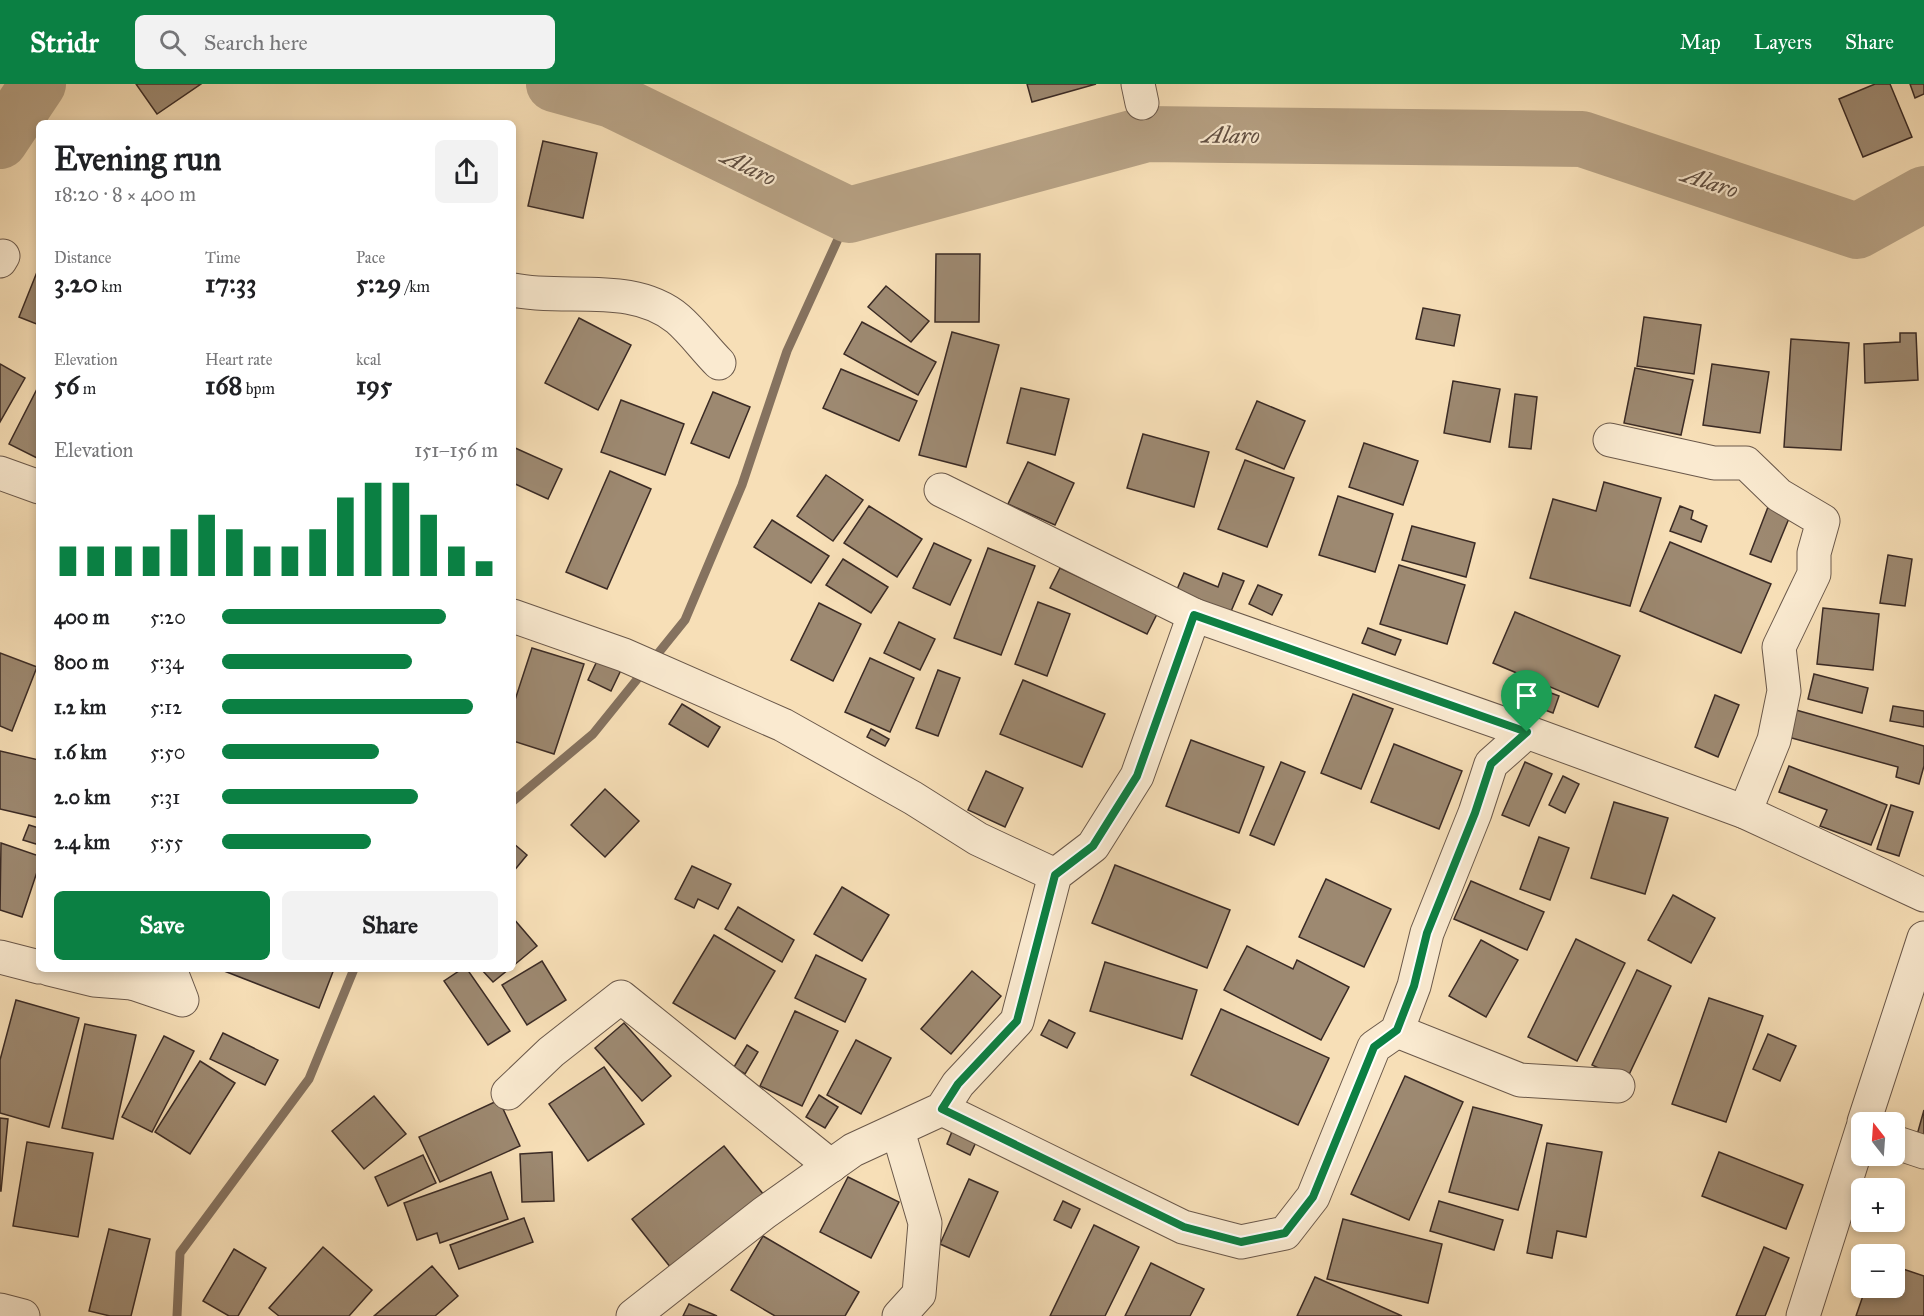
<!DOCTYPE html>
<meta charset="utf-8">
<style>
:root{--surface:#fff;--page:#f2f2f2;--text:#202124;--muted:#757577;--accent:#0b8043}
body{margin:0;font-family:"IM FELL Great Primer",serif;background:var(--page);color:var(--text);height:100vh;display:flex;flex-direction:column;font-size:22px;white-space:nowrap}
*{box-sizing:border-box;margin:0}
p{font-size:20px;color:var(--muted)}
.icon{flex:none;width:33px;height:33px;fill:none;stroke:currentColor;stroke-width:2;stroke-linecap:round;stroke-linejoin:round}
.map{position:relative;flex:1;overflow:hidden}
.details{position:absolute;left:36px;top:36px;width:480px;height:852px;display:flex;flex-direction:column;background:var(--surface);border-radius:9px;box-shadow:0 3px 9px #0003}
.details>*{flex:none}
.needle{width:39px;rotate:343deg}
.tools{position:absolute;left:1851px;top:1028px;display:grid;gap:12px}
.tools a{display:grid;place-items:center;width:54px;height:54px;border-radius:9px;background:var(--surface);box-shadow:0 3px 9px #0003;font-size:30px}
.pin{position:absolute;display:grid;place-items:center;width:51px;height:51px;color:#fff;margin:-62px -26px;border-radius:50% 50% 50% 0;rotate:-45deg;box-shadow:0 0 6px #0007}
.pin .icon{rotate:45deg}
.round{display:grid;place-items:center;flex:none;width:63px;height:63px;border-radius:9px;background:var(--page)}
.summary{display:flex;align-items:center;justify-content:space-between;height:102px;padding:0 18px}
h1{font-size:33px;font-weight:800;line-height:45px}
.metrics{display:grid;grid-template-columns:repeat(3,1fr);gap:9px;height:102px;padding:6px 18px}
.metrics div{display:grid;align-content:center}
.metrics b{font-size:26px;font-weight:800}
.metrics small{font-size:16px;font-weight:400}
.metrics p{font-size:16px}
.chart{height:168px;padding:12px 18px}
.chart p{display:flex;justify-content:space-between}
.chart svg{width:100%;height:108px;margin-top:6px;stroke:var(--accent);stroke-width:6}
.action{display:flex;gap:12px;margin-top:auto;padding:12px 18px}
.action a{flex:1;height:69px;border-radius:9px;background:var(--accent);color:#fff;font-size:24px;font-weight:800;line-height:69px;text-align:center}
.action a+a{background:var(--page);color:var(--text)}
ul{padding:0 18px;list-style:none;font-size:20px}
li{display:grid;grid-template-columns:96px 72px 1fr;align-items:center;height:45px}
li i{height:15px;border-radius:8px;background:var(--accent)}
header{display:flex;align-items:center;gap:36px;box-sizing:border-box;height:84px;padding:0 30px;background:var(--accent);color:#fff}
header strong{font-size:28px}
nav{display:flex;gap:33px;margin-inline-start:auto;font-size:21px}
.search{width:420px;height:54px;background:var(--page);display:flex;align-items:center;gap:15px;box-sizing:border-box;padding:0 21px;border-radius:9px;color:var(--muted);font-size:22px}
.map>svg:first-child{display:block}
.lines{fill:none;stroke-linecap:round;stroke-linejoin:round}
.stream{stroke:#85725f;stroke-width:9}
.river{stroke:#b7a285;stroke-width:56}
.building{fill:#9d8971;stroke:#3b2b25;stroke-width:1.5}
.minor-casing{stroke:#6a584a;stroke-width:35}
.minor{stroke:#faead0;stroke-width:33}
.route-casing{stroke:#fff;stroke-width:12}
.route{stroke:#0b8043;stroke-width:8}
.labels{text-anchor:middle;dominant-baseline:central;stroke-width:4.5;stroke-linejoin:round;paint-order:stroke}
.water-label{font-size:24px;font-style:italic;fill:#604f42;stroke:#faead0}
</style>
<header>
<strong>Stridr</strong>
<div class="search"><svg class="icon" aria-label="search" viewBox="0 0 24 24"><circle cx="10" cy="10" r="6"/><path d="M15 15l6 6"/></svg>Search here</div>
<nav><a>Map</a><a>Layers</a><a>Share</a></nav>
</header>
<div class="map">
<svg width="1924" height="1232" viewBox="0 0 1924 1232">
<rect width="100%" height="100%" fill="#f7dfb7"/>
<filter id="stains"><feTurbulence type="fractalNoise" baseFrequency=".00333" numOctaves="4"/><feColorMatrix values="0 0 0 0 .2 0 0 0 0 .09 0 0 0 0 .02 0 0 0 .5 -.17"/></filter>
<radialGradient id="worn" r=".72"><stop offset=".6" stop-color="#630" stop-opacity="0"/><stop offset="1" stop-color="#630" stop-opacity=".3"/></radialGradient>
<g class="lines">
<!-- stream -->
<g class="stream">
<path d="M513 717 593 650 685 536 742 401 787 267 849 131"/>
<path d="M177 1232 180 1169 309 995 354 885"/>
</g>
<!-- river -->
<g class="river">
<path d="M554 0 612 16 849 131 1147 50 1582 55 1857 147 1924 110"/>
<path d="M0 57 38 0"/>
</g>
</g>
<!-- building -->
<g class="building">
<path d="M136 0H201L157 30Z"/>
<path d="M1027 0H1096L1032 18Z"/>
<path d="M1875 0H1890L1912 53 1863 73 1839 15Z"/>
<path d="M1910 0H1924V10L1915 14Z"/>
<path d="M543 57 597 69 583 134 528 122Z"/>
<path d="M936 170H980L979 238H935Z"/>
<path d="M39 183V241L19 233Z"/>
<path d="M886 202 929 237 911 258 868 223Z"/>
<path d="M1423 224 1460 231 1454 262 1416 255Z"/>
<path d="M1644 233 1701 241 1694 290 1637 282Z"/>
<path d="M579 234 631 261 598 326 545 299Z"/>
<path d="M862 238 936 278 918 311 844 270Z"/>
<path d="M952 248 999 261 966 383 919 371Z"/>
<path d="M1900 249H1916L1918 296 1865 299 1864 260 1900 258Z"/>
<path d="M1791 255 1849 259 1841 366 1784 363Z"/>
<path d="M0 280 25 294 0 338Z"/>
<path d="M1712 280 1769 288 1760 349 1703 341Z"/>
<path d="M1635 284 1693 296 1681 351 1624 339Z"/>
<path d="M841 285 917 317 899 357 823 324Z"/>
<path d="M1453 297 1500 305 1490 358 1444 349Z"/>
<path d="M39 301V375L9 360Z"/>
<path d="M1021 304 1069 315 1055 371 1007 359Z"/>
<path d="M713 308 750 323 729 374 691 359Z"/>
<path d="M1515 310 1537 313 1531 365 1509 363Z"/>
<path d="M621 316 684 340 665 391 601 368Z"/>
<path d="M1257 317 1305 337 1284 385 1236 365Z"/>
<path d="M1143 350 1209 368 1194 423 1127 404Z"/>
<path d="M1364 359 1418 377 1403 421 1349 403Z"/>
<path d="M513 363 562 385 548 415 513 399Z"/>
<path d="M1245 376 1294 394 1267 463 1218 445Z"/>
<path d="M1028 378 1074 399 1055 441 1008 420Z"/>
<path d="M610 387 651 405 607 505 566 488Z"/>
<path d="M826 391 863 416 833 457 797 432Z"/>
<path d="M1604 398 1661 414 1630 522 1530 494 1553 415 1596 427Z"/>
<path d="M1338 412 1393 430 1375 488 1319 471Z"/>
<path d="M869 422 922 455 897 493 844 459Z"/>
<path d="M1680 422 1693 427 1691 435 1707 442 1701 458 1670 447Z"/>
<path d="M1768 423 1790 432 1771 478 1750 470Z"/>
<path d="M772 436 829 472 811 499 754 463Z"/>
<path d="M1412 442 1475 459 1466 493 1402 476Z"/>
<path d="M1670 458 1771 500 1741 569 1640 527Z"/>
<path d="M934 459 971 476 950 521 913 504Z"/>
<path d="M988 464 1035 482 1001 571 954 554Z"/>
<path d="M1888 471 1912 475 1905 522 1880 519Z"/>
<path d="M843 475 888 503 871 529 826 501Z"/>
<path d="M1399 481 1465 501 1447 560 1380 540Z"/>
<path d="M1060 484 1157 530 1147 550 1050 504Z"/>
<path d="M1184 489 1218 503 1223 489 1244 497 1229 532 1175 510Z"/>
<path d="M1258 501 1282 511 1272 531 1249 520Z"/>
<path d="M1038 518 1070 530 1047 592 1015 580Z"/>
<path d="M819 519 861 540 833 597 791 576Z"/>
<path d="M1823 524 1879 530 1873 586 1817 580Z"/>
<path d="M1515 528 1620 572 1598 623 1493 579Z"/>
<path d="M899 538 935 555 920 586 884 569Z"/>
<path d="M1368 544 1401 556 1395 571 1362 559Z"/>
<path d="M532 564 584 580 554 670 513 657V622Z"/>
<path d="M0 569 37 583 12 647 0 642Z"/>
<path d="M870 574 914 594 890 648 845 628Z"/>
<path d="M598 575 621 586 611 607 588 596Z"/>
<path d="M938 586 960 594 938 652 916 644Z"/>
<path d="M1814 590 1868 604 1862 629 1808 615Z"/>
<path d="M1023 596 1105 630 1082 683 1000 650Z"/>
<path d="M1519 597 1559 612 1553 629 1513 614Z"/>
<path d="M1353 610 1393 625 1361 705 1321 689Z"/>
<path d="M1715 611 1739 621 1718 673 1695 663Z"/>
<path d="M682 620 720 643 708 663 669 640Z"/>
<path d="M1893 622 1924 627V643L1890 637Z"/>
<path d="M1796 626 1924 662V682L1919 700 1896 693 1898 683 1788 653Z"/>
<path d="M871 645 889 655 885 662 867 653Z"/>
<path d="M1191 656 1264 683 1239 749 1166 722Z"/>
<path d="M1394 660 1462 687 1439 745 1371 718Z"/>
<path d="M0 667 39 676V734L0 725Z"/>
<path d="M1281 678 1305 688 1274 761 1250 751Z"/>
<path d="M1525 678 1552 690 1529 742 1502 731Z"/>
<path d="M1789 682 1887 721 1871 761 1820 742 1827 726 1779 708Z"/>
<path d="M986 687 1023 704 1005 743 968 726Z"/>
<path d="M1563 692 1579 700 1565 729 1549 721Z"/>
<path d="M605 705 639 737 605 773 571 741Z"/>
<path d="M1614 718 1668 734 1645 810 1591 794Z"/>
<path d="M1891 721 1913 728 1899 772 1877 765Z"/>
<path d="M29 741 39 744V761L23 756Z"/>
<path d="M1539 753 1569 764 1550 816 1520 805Z"/>
<path d="M1 759 39 772V782L22 833 0 826Z"/>
<path d="M513 759 527 771 513 788Z"/>
<path d="M1115 781 1230 826 1207 884 1092 839Z"/>
<path d="M692 782 731 800 718 825 698 815 694 824 675 815Z"/>
<path d="M1326 795 1391 825 1364 883 1299 853Z"/>
<path d="M1471 797 1544 828 1527 866 1454 835Z"/>
<path d="M842 803 889 831 862 877 814 850Z"/>
<path d="M1673 811 1715 834 1691 879 1648 856Z"/>
<path d="M738 823 794 856 782 878 725 845Z"/>
<path d="M513 834 537 862 513 882Z"/>
<path d="M714 851 775 887 735 955 673 919Z"/>
<path d="M1576 855 1625 879 1577 977 1528 953Z"/>
<path d="M1481 856 1518 876 1486 933 1449 912Z"/>
<path d="M1247 862 1293 885 1297 876 1349 903 1321 956 1224 906Z"/>
<path d="M816 871 866 895 845 938 795 914Z"/>
<path d="M542 877 566 916 527 941 502 901Z"/>
<path d="M1105 878 1197 906 1182 955 1090 927Z"/>
<path d="M219 885H334L319 924Z"/>
<path d="M462 885H467L510 947 488 961 444 897Z"/>
<path d="M481 885H509L493 898Z"/>
<path d="M1637 886 1671 902 1626 997 1592 981Z"/>
<path d="M972 887 1001 912 951 970 921 945Z"/>
<path d="M1709 914 1763 932 1726 1038 1672 1020Z"/>
<path d="M16 916 79 934 49 1043 0 1029V976Z"/>
<path d="M1221 925 1329 974 1298 1041 1191 991Z"/>
<path d="M795 927 838 947 802 1022 760 1002Z"/>
<path d="M1049 936 1075 949 1067 964 1041 951Z"/>
<path d="M624 939 671 992 642 1017 595 964Z"/>
<path d="M85 940 136 951 113 1055 62 1044Z"/>
<path d="M223 949 278 976 265 1001 210 975Z"/>
<path d="M1768 950 1796 962 1780 997 1753 985Z"/>
<path d="M164 952 194 967 152 1048 122 1033Z"/>
<path d="M856 956 891 974 861 1030 827 1011Z"/>
<path d="M747 961 758 968 745 990 734 983Z"/>
<path d="M200 977 235 999 190 1070 155 1048Z"/>
<path d="M604 983 644 1040 588 1077 549 1020Z"/>
<path d="M1405 992 1463 1018 1409 1136 1351 1110Z"/>
<path d="M819 1011 838 1023 825 1044 806 1033Z"/>
<path d="M374 1012 406 1050 364 1085 332 1047Z"/>
<path d="M499 1016 520 1062 440 1098 419 1053Z"/>
<path d="M1473 1023 1542 1041 1518 1126 1449 1108Z"/>
<path d="M1924 1026V1053L1917 1051Z"/>
<path d="M0 1034 8 1035 1 1107H0Z"/>
<path d="M953 1045 977 1056 970 1071 947 1060Z"/>
<path d="M27 1058 93 1069 78 1153 13 1142Z"/>
<path d="M1547 1059 1602 1068 1586 1153 1557 1147 1552 1174 1527 1169Z"/>
<path d="M724 1062 764 1111 671 1184 632 1135Z"/>
<path d="M552 1068 554 1117 522 1118 520 1070Z"/>
<path d="M1719 1068 1803 1101 1786 1145 1702 1112Z"/>
<path d="M423 1071 436 1099 388 1122 375 1093Z"/>
<path d="M491 1088 508 1135 440 1159 437 1149 417 1156 404 1119Z"/>
<path d="M848 1093 899 1118 871 1174 820 1148Z"/>
<path d="M969 1095 998 1108 969 1173 940 1160Z"/>
<path d="M1063 1117 1080 1125 1071 1144 1054 1136Z"/>
<path d="M1439 1117 1503 1136 1494 1166 1430 1147Z"/>
<path d="M524 1134 533 1158 459 1185 450 1161Z"/>
<path d="M1343 1135 1442 1160 1428 1219 1327 1195Z"/>
<path d="M1094 1141 1139 1163 1105 1232H1050Z"/>
<path d="M109 1145 150 1155 131 1232H110L89 1227Z"/>
<path d="M763 1152 859 1208 845 1232H775L731 1206Z"/>
<path d="M323 1163 372 1206 349 1232H279L269 1224Z"/>
<path d="M1764 1163 1789 1174 1765 1232H1736Z"/>
<path d="M234 1165 266 1184 238 1232H229L203 1217Z"/>
<path d="M1151 1179 1204 1205 1190 1232H1125Z"/>
<path d="M432 1182 458 1212 435 1232H374Z"/>
<path d="M1894 1182 1924 1192V1232H1856L1866 1203H1894Z"/>
<path d="M1315 1193 1402 1232H1297Z"/>
<path d="M689 1220 717 1232H683Z"/>
</g>
<g class="lines">
<defs>
<g id="minor">
<path d="M1138 0 1142 19"/>
<path d="M0 177 3 172"/>
<path d="M513 206C566 217 633 197 678 235 693 248 705 265 719 279"/>
<path d="M1610 356 1714 379H1746L1779 411 1823 437 1814 469V490L1779 563 1784 607 1774 656 1745 728"/>
<path d="M0 389 39 403"/>
<path d="M941 406 1194 531"/>
<path d="M513 532 624 571 783 641 913 714 978 755 1055 791"/>
<path d="M0 873 39 883"/>
<path d="M49 885 94 896 132 899 159 885"/>
<path d="M132 899 182 916 170 885"/>
<path d="M1397 947 1520 996 1618 1002"/>
<path d="M508 1009 551 968 621 913 831 1082"/>
<path d="M942 1025 1183 1143 1241 1158 1285 1149 1313 1113 1374 963 1397 947 1414 902 1427 849 1475 729 1491 680 1527 648"/>
<path d="M1864 1038 1924 854"/>
<path d="M898 1047 925 1139 919 1210 899 1232"/>
<path d="M1894 1058 1924 1068"/>
<path d="M0 1226 23 1232"/>
<path d="M633 1232 764 1129 853 1066 942 1025 958 1000 1017 937 1055 791 1093 762 1137 692 1194 531 1527 648 1745 728 1924 811"/>
<path d="M1803 1232 1862 1046"/>
</g>
</defs>
<!-- minor casing -->
<use href="#minor" class="minor-casing"/>
<!-- minor -->
<use href="#minor" class="minor"/>
</g>
<g class="lines">
<defs>
<path id="route" d="M1194 531 1527 648 1491 680 1475 729 1427 849 1414 902 1397 946 1374 963 1313 1113 1285 1149 1241 1158 1184 1143 942 1025 958 1000 1017 937 1055 791 1093 762 1137 692Z"/>
</defs>
<!-- route casing -->
<use href="#route" class="route-casing"/>
<!-- route -->
<use href="#route" class="route"/>
</g>
<g class="labels">
<!-- water labels -->
<g class="water-label">
<text transform="translate(1231 51) rotate(1)">Alaro</text>
<text transform="translate(749 83) rotate(26)">Alaro</text>
<text transform="translate(1710 98) rotate(18)">Alaro</text>
</g>
</g>
<rect width="100%" height="100%" filter="url(#stains)"/>
<rect width="100%" height="100%" fill="url(#worn)"/>
</svg>
<div class="tools">
<a><svg class="needle" viewBox="-14 -14 28 28"><path d="M0-13l5 13h-10z" fill="#e53935"/><path d="M0 13l5-13h-10z" fill="#757577"/></svg></a>
<a>+</a>
<a>−</a>
</div>
<div class="pin" style="left:1527px;top:648px;background:#1e9e55"><svg class="icon" aria-label="arrive" viewBox="0 0 24 24"><path d="M6 21V4h12l-3 4 3 4H6"/></svg></div>
<section class="details">
<div class="summary"><div><h1>Evening run</h1><p>18:20 · 8 × 400 m</p></div><a class="round"><svg class="icon" aria-label="share" viewBox="0 0 24 24"><path d="M12 15V3M7 8l5-5 5 5M5 13v7h14v-7"/></svg></a></div>
<div class="metrics">
<div><p>Distance</p><b>3.20<small> km</small></b></div>
<div><p>Time</p><b>17:33</b></div>
<div><p>Pace</p><b>5:29<small> /km</small></b></div>
</div>
<div class="metrics">
<div><p>Elevation</p><b>56<small> m</small></b></div>
<div><p>Heart rate</p><b>168<small> bpm</small></b></div>
<div><p>kcal</p><b>195</b></div>
</div>
<div class="chart"><p><span>Elevation</span>151–156 m</p>
<svg viewBox="0 0 160 44" preserveAspectRatio="none"><path d="M5 44V32M15 44V32M25 44V32M35 44V32M45 44V25M55 44V19M65 44V25M75 44V32M85 44V32M95 44V25M105 44V12M115 44V6M125 44V6M135 44V19M145 44V32M155 44V38"/></svg>
</div>
<ul>
<li><b>400 m</b>5:20<i style="width:81%"></i></li>
<li><b>800 m</b>5:34<i style="width:69%"></i></li>
<li><b>1.2 km</b>5:12<i style="width:91%"></i></li>
<li><b>1.6 km</b>5:50<i style="width:57%"></i></li>
<li><b>2.0 km</b>5:31<i style="width:71%"></i></li>
<li><b>2.4 km</b>5:55<i style="width:54%"></i></li>
</ul>
<div class="action"><a>Save</a><a>Share</a></div>
</section>
</div>
